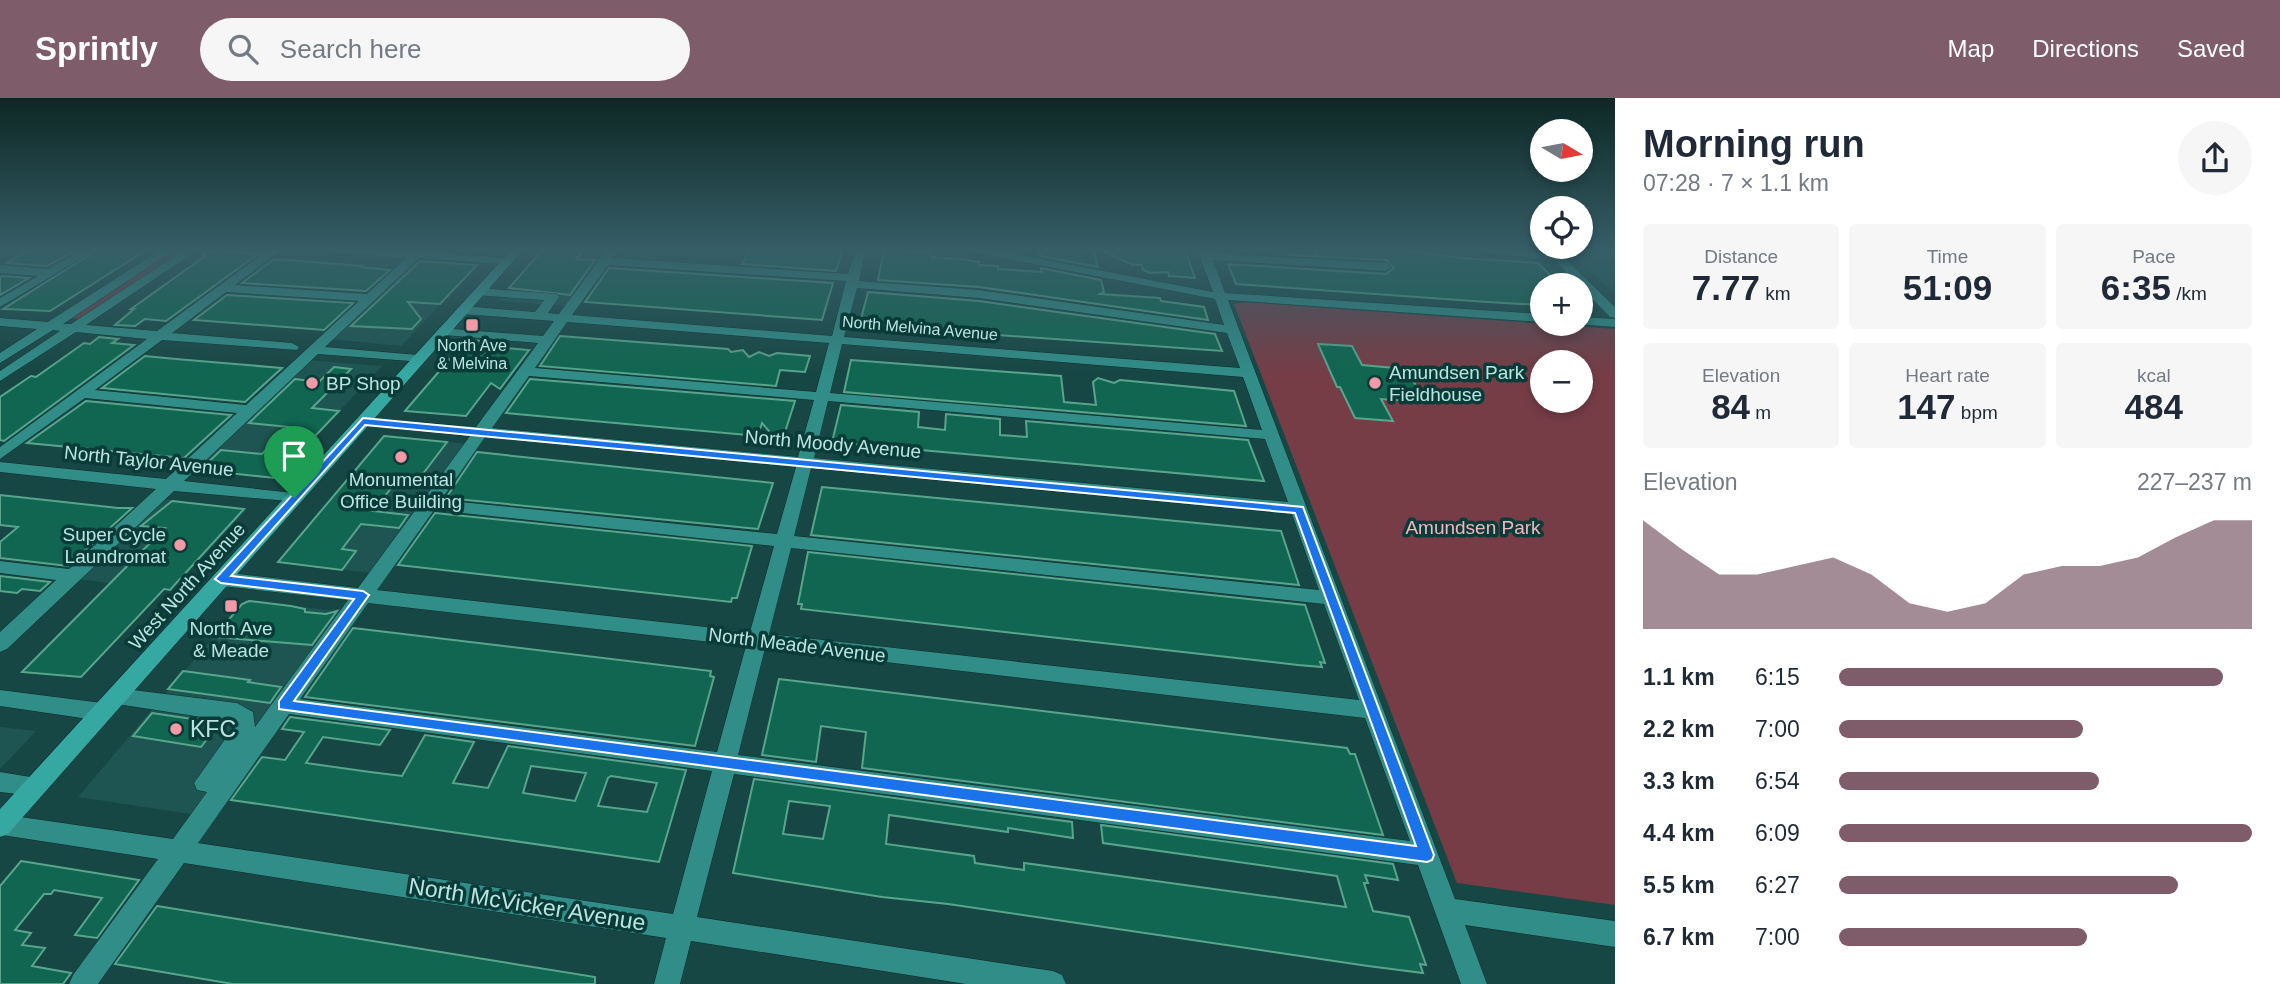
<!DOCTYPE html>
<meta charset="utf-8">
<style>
:root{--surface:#fff;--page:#f6f6f7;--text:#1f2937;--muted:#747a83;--accent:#7e5c6a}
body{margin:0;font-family:Helvetica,sans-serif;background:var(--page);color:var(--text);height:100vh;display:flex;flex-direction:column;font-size:26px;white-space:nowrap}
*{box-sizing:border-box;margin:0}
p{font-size:23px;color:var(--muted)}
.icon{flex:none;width:38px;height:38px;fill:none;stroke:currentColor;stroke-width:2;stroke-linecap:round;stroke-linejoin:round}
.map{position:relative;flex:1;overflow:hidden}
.drawer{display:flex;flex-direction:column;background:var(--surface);width:665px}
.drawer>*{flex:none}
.needle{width:46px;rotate:100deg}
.tools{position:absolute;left:1530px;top:21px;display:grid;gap:14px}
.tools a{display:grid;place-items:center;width:63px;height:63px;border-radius:50%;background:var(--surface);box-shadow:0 4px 10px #0003;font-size:35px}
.pin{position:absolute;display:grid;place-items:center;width:60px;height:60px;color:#fff;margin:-72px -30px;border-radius:50% 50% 50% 0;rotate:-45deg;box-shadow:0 0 7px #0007}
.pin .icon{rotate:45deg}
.round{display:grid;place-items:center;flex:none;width:74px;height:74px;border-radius:37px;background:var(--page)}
.summary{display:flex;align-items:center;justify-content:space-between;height:119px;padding:0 28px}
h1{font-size:38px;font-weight:600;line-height:52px}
.figures{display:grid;grid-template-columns:repeat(3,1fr);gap:10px;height:119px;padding:7px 28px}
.figures div{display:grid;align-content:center;border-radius:7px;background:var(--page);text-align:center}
.figures b{font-size:35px;font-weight:600}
.figures small{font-size:19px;font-weight:400}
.figures p{font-size:19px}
.chart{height:196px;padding:14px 28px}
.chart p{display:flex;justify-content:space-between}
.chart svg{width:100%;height:126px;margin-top:7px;fill:var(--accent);opacity:.7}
ul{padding:0 28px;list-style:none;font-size:23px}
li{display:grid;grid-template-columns:112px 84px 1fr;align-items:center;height:52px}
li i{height:18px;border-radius:9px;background:var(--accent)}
header{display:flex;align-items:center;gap:42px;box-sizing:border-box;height:98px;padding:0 35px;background:var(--accent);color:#fff}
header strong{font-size:33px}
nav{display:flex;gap:38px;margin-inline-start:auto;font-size:24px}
.search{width:490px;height:63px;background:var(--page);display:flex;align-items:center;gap:18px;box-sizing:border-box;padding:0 24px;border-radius:38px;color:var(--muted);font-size:26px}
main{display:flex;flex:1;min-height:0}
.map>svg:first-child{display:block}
.built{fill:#1e5552}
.green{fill:#763d47;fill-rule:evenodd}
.building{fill:#106650;stroke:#59a58c;stroke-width:2;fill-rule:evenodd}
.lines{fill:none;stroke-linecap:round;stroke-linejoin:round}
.minor-casing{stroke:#0e2a29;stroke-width:1}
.major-casing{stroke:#0e2a29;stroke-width:1}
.minor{fill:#318d88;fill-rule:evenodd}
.major{fill:#36a8a2;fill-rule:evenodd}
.route{fill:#1a73e8;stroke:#fff;stroke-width:2;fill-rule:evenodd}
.poi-dot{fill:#f39aa8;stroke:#093c39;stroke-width:2.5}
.labels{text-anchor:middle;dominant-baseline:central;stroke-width:7;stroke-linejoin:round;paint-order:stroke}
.far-street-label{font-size:16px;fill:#bbe4e1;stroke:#093c39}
.far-poi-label{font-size:16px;fill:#bbe4e1;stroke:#093c39}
.poi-label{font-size:19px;fill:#bbe4e1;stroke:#093c39;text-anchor:start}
.street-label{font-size:19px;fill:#bbe4e1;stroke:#093c39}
.park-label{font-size:19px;fill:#f4b7bf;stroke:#093c39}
.near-poi-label{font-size:23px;fill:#bbe4e1;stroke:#093c39;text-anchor:start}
.near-street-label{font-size:23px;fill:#bbe4e1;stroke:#093c39}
</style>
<header>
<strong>Sprintly</strong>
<div class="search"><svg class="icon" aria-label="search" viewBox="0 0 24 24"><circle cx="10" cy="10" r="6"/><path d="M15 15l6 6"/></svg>Search here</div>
<nav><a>Map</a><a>Directions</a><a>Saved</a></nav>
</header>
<main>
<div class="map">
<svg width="1615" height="886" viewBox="0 0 1615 886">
<rect width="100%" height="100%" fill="#174744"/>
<!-- built -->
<g class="built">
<path d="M544 151H609L567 208 498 203Z"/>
<path d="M1568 151H1615V196Z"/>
<path d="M413 164 475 169 401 248 330 241Z"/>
<path d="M308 262 382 268 275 381 191 371Z"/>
<path d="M384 338 467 346 373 475 278 464Z"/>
<path d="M161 401 247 411 170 492 76 481Z"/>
<path d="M245 502 344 514 197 717 78 699Z"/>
<path d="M0 629 36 633 0 671Z"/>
</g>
<!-- green -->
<g class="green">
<path d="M176 151H189L84 221 70 220Z"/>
<path d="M1244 204 1615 231V807L1457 785 1234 206ZM1542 264H1580V303H1542Z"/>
</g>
<!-- building -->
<g class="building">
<path d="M31 151H79L47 168 7 165Z"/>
<path d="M99 151H148L50 213 3 211Z"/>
<path d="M543 151H584L576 161 595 162 570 197 509 190Z"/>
<path d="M750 151H843L836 173 742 166Z"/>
<path d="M884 151 931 154V159L963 161 979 164V167L998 168V171L1042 174 1041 170 1101 182 1104 194 1100 196 1160 200 1161 203 1204 209 1208 222 979 189 878 182Z"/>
<path d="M1040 151 1094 153 1098 169 1040 158Z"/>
<path d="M1099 151 1185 152 1195 180 1169 178 1168 174 1150 175 1143 172 1142 167H1133Z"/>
<path d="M1313 151H1394L1463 160 1538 165 1560 187H1542V207L1487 204 1236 186 1228 166 1386 176 1394 170 1386 162 1289 157V156L1317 158Z"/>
<path d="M218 152 258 156 166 223 145 221 135 228 115 227 134 211H131L205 158 203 156Z"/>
<path d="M274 161 363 168 360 169 390 172 366 193 242 185Z"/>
<path d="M420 163 477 167 440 206 408 204 421 221 412 231 351 228Z"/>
<path d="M609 170 833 185 822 222 585 204Z"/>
<path d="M3 178 29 180 0 197V179Z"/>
<path d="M868 194 979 203 1215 236 1222 253 901 230 860 225Z"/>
<path d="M227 197 353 205 324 232 194 222Z"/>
<path d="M560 238 728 251 731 254 743 252 749 259 759 254 769 258 777 255 810 258 805 274 780 272 776 288 540 268Z"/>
<path d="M99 239 118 241 112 245 134 247 4 343 0 342V299L31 278 36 279 84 245 90 246Z"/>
<path d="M466 242 482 243 479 248 529 252 500 291 491 285 466 318 405 313Z"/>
<path d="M1318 246 1352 248 1362 267 1406 271 1426 304 1381 301 1393 323 1355 320 1340 289H1337Z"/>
<path d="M145 258 176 261 282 270 245 304 102 290Z"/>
<path d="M851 262 1061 278 1064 304 1096 307 1093 284 1098 280 1114 285 1120 282 1234 293 1246 328 844 294Z"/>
<path d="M334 269 351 271 312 310 339 313 275 380 200 372 221 352 262 356 289 329 249 325 295 281 319 284Z"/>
<path d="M530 281 795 303 784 337 779 340 774 339 762 325 758 338 506 315Z"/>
<path d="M86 303 231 317 184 360 27 345Z"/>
<path d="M841 307 919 314 918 329 945 332 946 316 1000 321V337L1027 339 1026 323 1248 342 1264 383 832 344Z"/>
<path d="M384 338 447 344 419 381 400 379 373 413 408 417 399 430 361 426 342 451 356 453 342 472 278 464Z"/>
<path d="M477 354 532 360 773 385 758 431 446 400Z"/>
<path d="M822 389 1281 433 1299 487 811 437Z"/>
<path d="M0 397 118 410H132L68 468 0 460V444L18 429 0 427Z"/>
<path d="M172 403 244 411 170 492 164 491 81 579 22 574 165 430 141 428Z"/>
<path d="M435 415 752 448 737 500H732L731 504 398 467Z"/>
<path d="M808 454 1305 507 1325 565 1320 564 1322 569 1298 567 801 511 802 506H798Z"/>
<path d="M0 478 50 484 40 493 22 491 17 495 0 493Z"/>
<path d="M249 503 291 508 305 511V514L326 516 337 513 312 547 214 539 242 506Z"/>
<path d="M353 530 711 573 710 578 714 579 695 648 305 599Z"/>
<path d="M183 573 250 582 248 584 281 589 270 605 168 591Z"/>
<path d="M779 581 1347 650 1350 656H1355L1383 737 862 670 866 634 821 628 816 664 762 657Z"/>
<path d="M152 615 219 625 201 649 133 638Z"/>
<path d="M290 619 390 632 380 647 323 639 306 665 370 674 402 678 425 637 474 644 453 685 488 690 508 648 686 672 659 764 231 702 262 659 285 662 304 634 282 631ZM531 668 586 675 575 703 523 695ZM611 678 657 685 647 714 598 708 608 680Z"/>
<path d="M754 681 1072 724 1073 740 1008 730V734L889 717 886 746 974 758 975 765 1024 772V765L1346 809 1337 778 1103 745 1101 727 1393 766 1398 782 1365 777 1368 785H1364L1373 813 1409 819 1426 867 1420 866 1423 875 1368 868 948 806 882 799 733 775ZM789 703 830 708 823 741 783 736Z"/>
<path d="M21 763 139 782 97 840 75 837 102 800 54 792 51 796H44L15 832 31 835 22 847 45 850 32 868 71 875 63 886H0V788Z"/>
<path d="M157 808 595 879V886H233L115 866Z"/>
</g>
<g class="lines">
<defs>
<g id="minor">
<path d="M84 151H97L0 209V200L38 178 0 175V167L48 171Z"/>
<path d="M162 151H175L63 226H71L186 151H199L86 227 157 233 269 151H282L235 187 367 196 406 160 330 154 325 151 413 153 427 151 425 154 506 160 512 163 506 166 419 160 325 249 418 257 423 258V264L318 256 184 383 294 395 300 396 302 400 300 404 174 393 7 551 0 554V534L56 482 0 475V463L69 471 156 391 0 374V364L166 381 237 315 85 300 0 361V349L147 241 76 234 0 283V273L60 233 53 232 0 265V255L37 231 0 228V220L48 224ZM226 194 359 203 246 307 95 292 162 242 297 252 299 249 292 245 172 235Z"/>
<path d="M607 151H619L612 160 848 176 856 151H866L859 183 979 192 1224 227 1215 201 972 154 966 151H988L1213 194 1197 151H1208L1210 155 1386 165 1392 169 1386 173 1213 162 1225 195 1542 216V224L1228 202 1455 801 1615 823V849L1465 827 1487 886H1461L1418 767 734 676 697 819 1053 873 1062 877 1066 886H966L691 843 680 886H654L666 840 184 765 98 886H69L73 877 158 761 2 737 0 716 173 741 207 694 197 692 194 685 233 630 234 624 117 606 110 604 107 598 110 592 117 590 237 605 253 614 255 629 348 502 221 488 215 486 212 481 215 476 221 474 358 490 470 338 363 327 356 323 358 320 476 329 538 245 444 237 439 236V230L543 238 554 223 463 216 457 212 463 208 535 214 544 202 475 197 473 194 479 190 557 196 559 199 548 215 559 216ZM608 167 846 183 832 238 572 217ZM857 190 979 200 1227 235 1240 270 844 239ZM567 224 829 245 816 294 535 270ZM842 246 1243 279 1262 332 830 295ZM529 278 814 302 798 359 492 330ZM828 303 1265 341 1288 404 814 360ZM485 339 796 369 777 436 441 402ZM811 370 1292 416 1319 492 794 438ZM434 412 774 448 750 534 377 492ZM791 450 1324 506 1359 602 769 536ZM368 505 746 548 717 654 300 601ZM765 550 1365 620 1410 743 738 657ZM289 616 712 673 673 816 198 745Z"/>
<path d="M1479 151H1510L1547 155 1544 151H1555L1615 209V220L1610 219 1555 163 1485 154Z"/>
<path d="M1580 219 1615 221V229L1576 226H1580Z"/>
<path d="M0 592 102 605 109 608 113 614 109 620 102 623 0 608Z"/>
<path d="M0 674 43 681 46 688 43 695 35 698 0 694Z"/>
</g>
<path id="major" d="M512 151H524L8 736 0 739V711Z"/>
</defs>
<!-- minor casing -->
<use href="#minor" class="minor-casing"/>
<!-- major casing -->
<use href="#major" class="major-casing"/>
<!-- minor -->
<use href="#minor" class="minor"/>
<!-- major -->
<use href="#major" class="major"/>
</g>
<!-- sky -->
<linearGradient id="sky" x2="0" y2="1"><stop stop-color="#0d2725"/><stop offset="0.55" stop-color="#365e67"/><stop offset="1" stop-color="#365e67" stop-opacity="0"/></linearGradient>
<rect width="1615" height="275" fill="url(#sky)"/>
<!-- route -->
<path class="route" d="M363 320 1303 409 1434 757 1432 762 1427 764 279 611V603L354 501 221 485 215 481ZM365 327 1295 415 1416 748 294 603 369 497 363 493 231 478Z"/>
<!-- markers -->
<g class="poi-dot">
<rect x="465" y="220" width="14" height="14" rx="3.5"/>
<circle cx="312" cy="285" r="7"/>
<circle cx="1375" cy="285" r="7"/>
<circle cx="401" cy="359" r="7"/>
<circle cx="180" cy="447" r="7"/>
<rect x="224" y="501" width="14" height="14" rx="3.5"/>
<circle cx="176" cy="631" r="7"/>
</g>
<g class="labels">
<!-- far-street labels -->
<g class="far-street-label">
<text transform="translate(920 230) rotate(5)">North Melvina Avenue</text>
</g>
<!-- far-poi labels -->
<g class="far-poi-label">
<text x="472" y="247">North Ave<tspan x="472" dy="18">&amp; Melvina</tspan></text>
</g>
<!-- poi labels -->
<g class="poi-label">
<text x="1389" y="274">Amundsen Park<tspan x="1389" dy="22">Fieldhouse</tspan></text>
<text x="326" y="285">BP Shop</text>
<text x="401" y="381" text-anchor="middle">Monumental<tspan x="401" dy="22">Office Building</tspan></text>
<text x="166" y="436" text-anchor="end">Super Cycle<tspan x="166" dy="22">Laundromat</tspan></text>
<text x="231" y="530" text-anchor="middle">North Ave<tspan x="231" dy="22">&amp; Meade</tspan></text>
</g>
<!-- street labels -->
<g class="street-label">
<text transform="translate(833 346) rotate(5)">North Moody Avenue</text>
<text transform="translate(149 363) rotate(6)">North Taylor Avenue</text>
<text transform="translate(187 488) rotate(-48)">West North Avenue</text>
<text transform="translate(797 547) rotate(7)">North Meade Avenue</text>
</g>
<!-- park labels -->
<g class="park-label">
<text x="1473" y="429">Amundsen Park</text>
</g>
<!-- near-poi labels -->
<g class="near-poi-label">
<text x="190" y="631">KFC</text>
</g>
<!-- near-street labels -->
<g class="near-street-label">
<text transform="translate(527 806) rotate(9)">North McVicker Avenue</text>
</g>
</g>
</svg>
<div class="tools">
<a><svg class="needle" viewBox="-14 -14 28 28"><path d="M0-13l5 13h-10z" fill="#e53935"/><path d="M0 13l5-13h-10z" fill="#747a83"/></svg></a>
<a><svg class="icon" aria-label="locate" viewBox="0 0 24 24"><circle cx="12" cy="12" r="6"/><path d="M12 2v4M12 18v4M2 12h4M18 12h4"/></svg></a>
<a>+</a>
<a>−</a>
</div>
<div class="pin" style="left:294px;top:400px;background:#1e9e55"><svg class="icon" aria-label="arrive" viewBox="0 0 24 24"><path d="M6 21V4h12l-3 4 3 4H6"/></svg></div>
</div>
<section class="drawer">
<div class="summary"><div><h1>Morning run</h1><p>07:28 · 7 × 1.1 km</p></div><a class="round"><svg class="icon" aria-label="share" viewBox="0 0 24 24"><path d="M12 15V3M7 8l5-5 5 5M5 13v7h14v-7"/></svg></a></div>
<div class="figures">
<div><p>Distance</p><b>7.77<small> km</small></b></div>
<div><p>Time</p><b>51:09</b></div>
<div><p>Pace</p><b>6:35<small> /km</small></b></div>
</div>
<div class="figures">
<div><p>Elevation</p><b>84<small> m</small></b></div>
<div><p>Heart rate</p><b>147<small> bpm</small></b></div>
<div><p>kcal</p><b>484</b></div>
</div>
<div class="chart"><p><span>Elevation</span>227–237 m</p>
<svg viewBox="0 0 160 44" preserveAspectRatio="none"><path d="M0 44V6L10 16L20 25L30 25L40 22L50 19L60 25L70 35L80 38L90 35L100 25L110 22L120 22L130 19L140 12L150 6L160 6V44z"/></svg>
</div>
<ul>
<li><b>1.1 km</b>6:15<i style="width:93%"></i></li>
<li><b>2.2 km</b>7:00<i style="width:59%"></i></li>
<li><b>3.3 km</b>6:54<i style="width:63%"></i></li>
<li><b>4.4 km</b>6:09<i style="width:100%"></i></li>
<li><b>5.5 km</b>6:27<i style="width:82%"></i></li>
<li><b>6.7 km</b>7:00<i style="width:60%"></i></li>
</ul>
</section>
</main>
